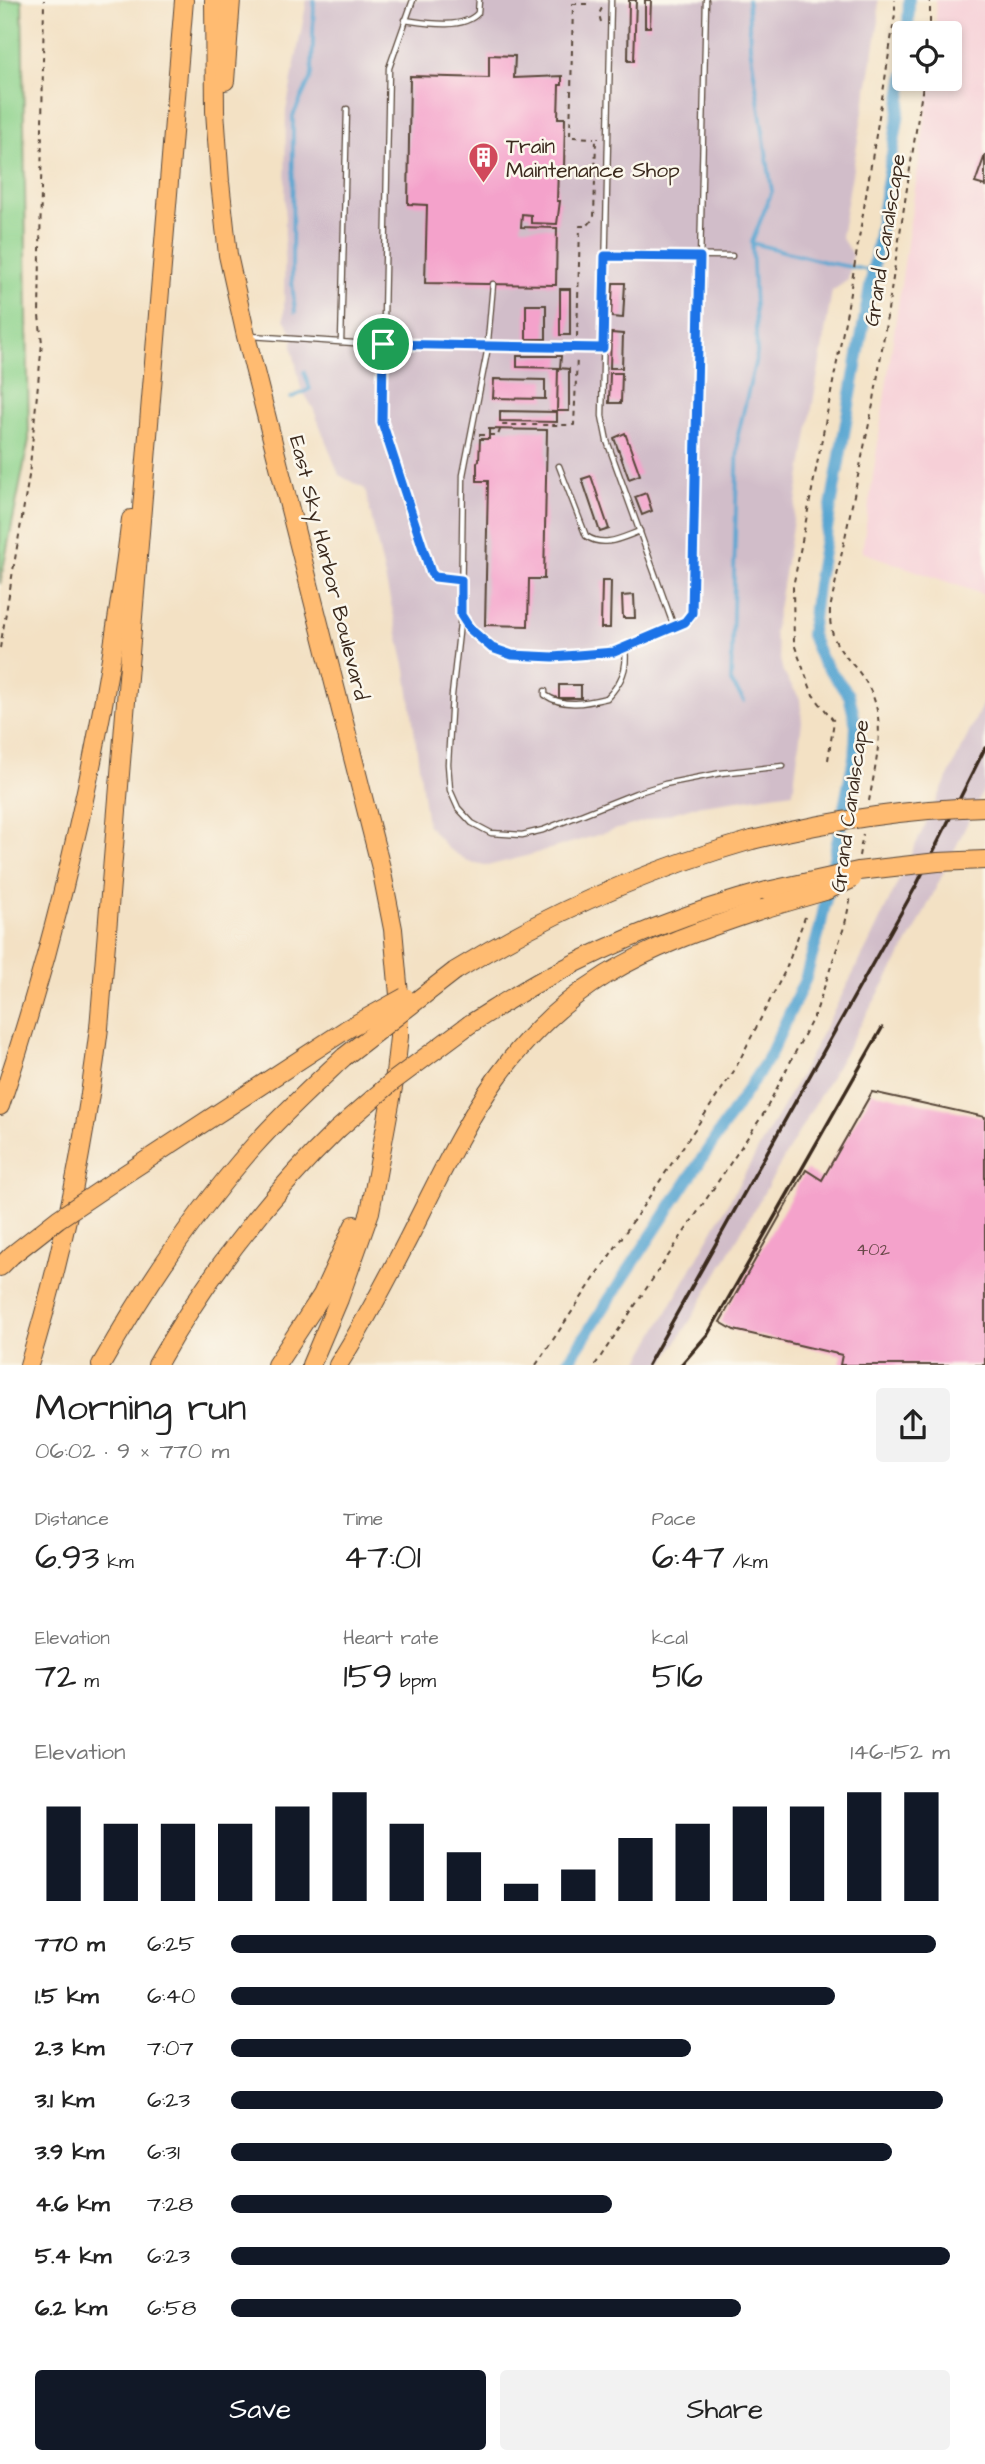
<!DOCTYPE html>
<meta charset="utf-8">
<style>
:root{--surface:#fff;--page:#f2f2f2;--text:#222;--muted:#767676;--accent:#111827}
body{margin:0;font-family:"Architects Daughter",sans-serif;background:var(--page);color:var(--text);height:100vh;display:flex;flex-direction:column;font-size:26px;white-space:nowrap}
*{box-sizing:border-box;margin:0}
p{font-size:23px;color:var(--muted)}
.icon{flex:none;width:38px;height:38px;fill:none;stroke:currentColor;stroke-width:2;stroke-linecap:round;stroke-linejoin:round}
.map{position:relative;height:1365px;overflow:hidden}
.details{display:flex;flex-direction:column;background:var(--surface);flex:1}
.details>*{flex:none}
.tools{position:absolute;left:892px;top:21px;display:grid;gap:14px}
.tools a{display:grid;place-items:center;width:70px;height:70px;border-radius:7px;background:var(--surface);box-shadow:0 4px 10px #0003;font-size:35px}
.pin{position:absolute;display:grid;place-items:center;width:60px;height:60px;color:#fff;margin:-30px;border:4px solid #fff;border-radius:50%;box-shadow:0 2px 7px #0007}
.round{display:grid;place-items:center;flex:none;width:74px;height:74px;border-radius:7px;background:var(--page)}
.overview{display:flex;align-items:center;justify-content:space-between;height:119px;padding:0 35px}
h1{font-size:38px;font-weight:600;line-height:52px}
.stats{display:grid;grid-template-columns:repeat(3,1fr);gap:10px;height:119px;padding:7px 35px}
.stats div{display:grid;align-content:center}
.stats b{font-size:35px;font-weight:600}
.stats small{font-size:19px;font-weight:400}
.stats p{font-size:19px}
.chart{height:196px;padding:14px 35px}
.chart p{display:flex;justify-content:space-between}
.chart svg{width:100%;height:126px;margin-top:7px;stroke:var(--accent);stroke-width:6}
.action{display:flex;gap:14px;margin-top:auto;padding:14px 35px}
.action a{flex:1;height:80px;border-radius:7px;background:var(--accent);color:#fff;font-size:28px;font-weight:600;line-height:80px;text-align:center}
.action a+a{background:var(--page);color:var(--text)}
ul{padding:0 35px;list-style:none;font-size:23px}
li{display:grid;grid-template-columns:112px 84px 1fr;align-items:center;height:52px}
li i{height:18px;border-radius:9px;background:var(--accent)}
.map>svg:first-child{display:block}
.built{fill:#f6cfd7}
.industrial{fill:#d1bdc9}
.green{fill:#8fd38d;stroke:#657e56;stroke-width:2}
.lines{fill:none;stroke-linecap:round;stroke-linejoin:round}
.stream{stroke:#58a6d1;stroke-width:3.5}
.canal{stroke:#58a6d1;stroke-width:12}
.building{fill:#f4a2cb}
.lane-casing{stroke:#574537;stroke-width:7}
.highway-casing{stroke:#574537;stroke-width:20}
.path{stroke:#574537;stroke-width:2;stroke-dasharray:5 5;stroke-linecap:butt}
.lane{stroke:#fff;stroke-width:4.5}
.highway{stroke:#ffbb71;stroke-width:18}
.rail{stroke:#3b2a1e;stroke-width:3.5}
.highway-bridge-casing{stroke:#574537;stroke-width:20;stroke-linecap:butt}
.highway-bridge{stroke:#ffbb71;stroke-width:18}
.route-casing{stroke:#fff;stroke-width:14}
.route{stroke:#1a73e8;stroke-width:9}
.labels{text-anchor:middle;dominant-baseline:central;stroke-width:5;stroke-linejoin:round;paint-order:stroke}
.number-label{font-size:18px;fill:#694849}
.poi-label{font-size:21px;fill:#3b2a1e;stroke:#fbf7ec;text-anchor:start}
.street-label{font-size:21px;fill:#3b2a1e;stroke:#fbf7ec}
</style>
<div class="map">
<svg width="985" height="1365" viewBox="0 0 985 1365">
<rect width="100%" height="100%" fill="#fbf7ec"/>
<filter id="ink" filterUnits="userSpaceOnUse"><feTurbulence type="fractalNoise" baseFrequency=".0143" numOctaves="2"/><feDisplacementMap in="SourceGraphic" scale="14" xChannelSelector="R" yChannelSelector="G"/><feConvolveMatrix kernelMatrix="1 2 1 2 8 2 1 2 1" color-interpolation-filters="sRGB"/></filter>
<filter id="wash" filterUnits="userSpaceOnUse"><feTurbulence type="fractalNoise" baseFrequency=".00686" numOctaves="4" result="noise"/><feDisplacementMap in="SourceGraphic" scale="28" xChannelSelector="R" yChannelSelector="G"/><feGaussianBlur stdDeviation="1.57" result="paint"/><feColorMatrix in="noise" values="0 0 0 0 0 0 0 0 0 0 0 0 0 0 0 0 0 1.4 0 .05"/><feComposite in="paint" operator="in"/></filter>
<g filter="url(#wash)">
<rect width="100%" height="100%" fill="#f3e1c4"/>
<!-- built -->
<path class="built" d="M936 0H985V595L862 552 931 79H950V33H936Z"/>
<!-- industrial -->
<g class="industrial">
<path d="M307 0H878L879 21 841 237 852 254 848 280 832 291 774 633 783 672 800 699 802 722 793 792 696 806 523 857 487 866 471 863 447 848 427 824 406 670 365 489 339 475 313 408 301 388 292 347 293 334 284 319 286 111Z"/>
<path d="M985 699V787L917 927 690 1321 662 1365H637L802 1072 868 945Z"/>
</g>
<!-- green -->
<path class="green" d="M0 0H22L29 440 0 584Z"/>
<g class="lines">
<!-- stream -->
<g class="stream">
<path d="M752 243 829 263 873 271"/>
<path d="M295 312 292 280 293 116 312 75 314 0"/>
<path d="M291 398 310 389 304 372"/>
<path d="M744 701 731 682 738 435 757 354 752 242 772 191 750 46 748 0"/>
</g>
<!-- canal -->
<g class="canal">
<path d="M908 33 909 0"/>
<path d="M566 1365 769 1057 805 980 820 928 855 753 856 725 849 695 821 659 811 635 817 585 873 271 905 75"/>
</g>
</g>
<g id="blocks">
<!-- building -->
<g class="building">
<path d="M629 0H636L634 61H628Z"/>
<path d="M645 0H651L650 27H645Z"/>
<path d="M489 55 515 56 514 78 562 76V85H559L558 118H565L564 169H558L557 201H560L557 224 531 223V215L522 214 521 227 557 228 556 285 425 283 427 205 408 204 410 76 489 78Z"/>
<path d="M985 155V186L975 183Z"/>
<path d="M613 283H625L623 318 611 317Z"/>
<rect x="560" y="289" width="10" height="46"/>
<rect x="526" y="305" width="20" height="34"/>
<path d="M611 333 623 334 622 368H610Z"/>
<path d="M517 356H561L560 368 517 367Z"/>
<path d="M558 368 569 369V411H557Z"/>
<path d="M610 373H622L621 403H609Z"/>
<path d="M494 379 545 380V399L493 398Z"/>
<path d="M500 411 557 412V422L500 421Z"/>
<path d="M489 429 547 430 544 579H529L528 626 485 625 488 481H477V462L479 461 480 439H489Z"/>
<path d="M625 433 640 475 629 479 614 438Z"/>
<path d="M591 476 609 529 600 532 582 479Z"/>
<path d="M646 493 652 511 642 515 635 497Z"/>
<path d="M602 581H611L610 628H601Z"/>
<path d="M634 595 635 618H623L622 596Z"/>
<rect x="559" y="685" width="22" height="13"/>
<path d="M872 1092 985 1117V1365H840L842 1355 734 1330 720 1322 806 1170 822 1180Z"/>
</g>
</g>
</g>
<g filter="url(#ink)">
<use href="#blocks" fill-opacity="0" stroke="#574537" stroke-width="2"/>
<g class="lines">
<defs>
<g id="lane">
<path d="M413 0 389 68 382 418 389 446 431 573 434 577 461 580"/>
<path d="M611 0 602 416 607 441 674 627"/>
<path d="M405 20C426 23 463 30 478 13L479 0"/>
<path d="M605 255 732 256"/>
<path d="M493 284 487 352 463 475 461 615 452 695 448 764 450 790 458 808 472 823 491 833 522 835 543 830 636 793 665 784 721 773 783 766"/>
<path d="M251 336 354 343 603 348"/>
<path d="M341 342 347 109"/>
<path d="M559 466 586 536C604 548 621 538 640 531"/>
<path d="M461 616C489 659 523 658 570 656 586 655 602 656 618 651 631 648 644 640 657 635 669 629 686 625 692 613L706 0"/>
<path d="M545 691V695C564 708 586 703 607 698 621 683 628 669 625 649"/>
</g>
<g id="highway">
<path d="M214 0 215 111 220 182 228 255 246 336 381 868 393 929 399 995V1037L394 1082 370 1212 339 1299 311 1365"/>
<path d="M225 81 231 0"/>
<path d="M938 862 985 860"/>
<path d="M455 971C548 913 647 870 752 840"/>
<path d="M470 1024C496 1008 521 991 548 977 618 940 691 911 767 891"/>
<path d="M0 1106C64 916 107 718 131 519"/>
<path d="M119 1178 347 1029"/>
<path d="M0 1267 12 1255"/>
<path d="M29 1365C63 1255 85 1143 99 1028L184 0"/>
<path d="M101 1365C145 1287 194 1214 253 1147 281 1115 313 1086 344 1057"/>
<path d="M157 1365C206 1278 266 1199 337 1130"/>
<path d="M276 1365 322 1295 354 1225"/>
<path d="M338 1365C364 1324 386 1282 408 1239 462 1133 500 1040 606 975 655 945 710 927 763 909"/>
</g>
</defs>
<!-- lane casing -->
<use href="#lane" class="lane-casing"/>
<!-- highway casing -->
<use href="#highway" class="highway-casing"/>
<!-- path -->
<g class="path">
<path d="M587 4H573L570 137 594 138"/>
<path d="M601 22 599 14 602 8"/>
<path d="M930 33V0"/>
<path d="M577 337 580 226H587L594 218 596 138H599"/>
<path d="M479 435H498L502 425H574L577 357"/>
<path d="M0 648 29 476 42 343 39 316 44 0"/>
<path d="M828 760 834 721 813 695 794 644 793 587 847 311 884 86 895 14V0"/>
<path d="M869 801C875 768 886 726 872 694 857 658 828 655 830 609L874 400 924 79"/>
<path d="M859 856 863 834"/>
<path d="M536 1365 734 1071 786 969 805 917"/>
<path d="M595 1365 764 1113 816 1012 845 924 851 896"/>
</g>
<!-- lane -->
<use href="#lane" class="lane"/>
<!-- highway -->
<use href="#highway" class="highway"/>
<!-- rail -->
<g class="rail">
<path d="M648 1365 916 886 985 748"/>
<path d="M681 1365 708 1334 882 1028"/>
</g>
<defs>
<g id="highway-bridge">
<path d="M752 840C828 821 906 809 985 807"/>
<path d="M767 891 858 871 938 862"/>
<path d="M763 909 825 891 852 879"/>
<path d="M347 1029 405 997"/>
<path d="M344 1057 455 971"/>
<path d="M337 1130 392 1082 470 1024"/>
<path d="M12 1255 58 1219 119 1178"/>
</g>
</defs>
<!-- highway-bridge casing -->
<use href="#highway-bridge" class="highway-bridge-casing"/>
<!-- highway-bridge -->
<use href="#highway-bridge" class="highway-bridge"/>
</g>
</g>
<g class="lines" filter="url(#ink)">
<defs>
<path id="route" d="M605 256 700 257 692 613 685 622 614 652 553 657 512 655 492 648 470 629 461 615V580L435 577 431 573 382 422 383 344 603 348Z"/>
</defs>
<!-- route casing -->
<use href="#route" class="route-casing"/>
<!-- route -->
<use href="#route" class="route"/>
</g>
<!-- icons -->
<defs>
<symbol id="building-pin" viewBox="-11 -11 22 30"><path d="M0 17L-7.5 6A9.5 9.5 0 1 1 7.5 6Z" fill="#d1495b" stroke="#fbf7ec"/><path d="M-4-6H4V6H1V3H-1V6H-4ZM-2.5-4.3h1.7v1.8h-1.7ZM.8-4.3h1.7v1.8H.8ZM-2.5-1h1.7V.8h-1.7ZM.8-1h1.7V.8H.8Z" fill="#fff"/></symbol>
</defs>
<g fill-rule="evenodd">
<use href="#building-pin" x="466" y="140" width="35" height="47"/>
</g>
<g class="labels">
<!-- number labels -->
<g class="number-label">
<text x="873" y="1249">402</text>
</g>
<!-- poi labels -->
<g class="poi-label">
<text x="506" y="146">Train<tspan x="506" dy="24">Maintenance Shop</tspan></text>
</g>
<!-- street labels -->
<g class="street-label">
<text transform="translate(885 240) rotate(-81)">Grand Canalscape</text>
<text transform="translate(329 568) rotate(76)">East Sky Harbor Boulevard</text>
<text transform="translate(850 806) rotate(-82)">Grand Canalscape</text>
</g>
</g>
</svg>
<div class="tools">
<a><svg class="icon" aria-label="locate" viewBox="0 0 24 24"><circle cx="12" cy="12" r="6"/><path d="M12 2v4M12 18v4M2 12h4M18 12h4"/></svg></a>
</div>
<div class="pin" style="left:383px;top:344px;background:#1e9e55"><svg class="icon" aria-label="arrive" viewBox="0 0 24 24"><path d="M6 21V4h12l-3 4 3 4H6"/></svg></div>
</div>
<section class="details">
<div class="overview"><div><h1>Morning run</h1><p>06:02 · 9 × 770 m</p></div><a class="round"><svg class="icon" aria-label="share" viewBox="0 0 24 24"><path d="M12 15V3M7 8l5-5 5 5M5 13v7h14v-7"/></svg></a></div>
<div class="stats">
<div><p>Distance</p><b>6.93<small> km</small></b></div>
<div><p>Time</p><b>47:01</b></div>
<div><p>Pace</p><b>6:47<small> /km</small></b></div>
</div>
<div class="stats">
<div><p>Elevation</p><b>72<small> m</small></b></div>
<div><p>Heart rate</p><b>159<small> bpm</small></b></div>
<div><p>kcal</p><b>516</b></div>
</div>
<div class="chart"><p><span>Elevation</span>146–152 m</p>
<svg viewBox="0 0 160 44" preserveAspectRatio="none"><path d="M5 44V11M15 44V17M25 44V17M35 44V17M45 44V11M55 44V6M65 44V17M75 44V27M85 44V38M95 44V33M105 44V22M115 44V17M125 44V11M135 44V11M145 44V6M155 44V6"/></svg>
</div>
<ul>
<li><b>770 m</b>6:25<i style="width:98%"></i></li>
<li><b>1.5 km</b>6:40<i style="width:84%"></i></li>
<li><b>2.3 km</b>7:07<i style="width:64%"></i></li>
<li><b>3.1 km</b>6:23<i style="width:99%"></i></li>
<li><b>3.9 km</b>6:31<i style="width:92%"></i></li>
<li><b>4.6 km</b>7:28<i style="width:53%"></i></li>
<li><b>5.4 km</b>6:23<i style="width:100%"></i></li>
<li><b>6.2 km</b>6:58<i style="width:71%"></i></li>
</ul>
<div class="action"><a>Save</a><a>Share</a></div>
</section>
